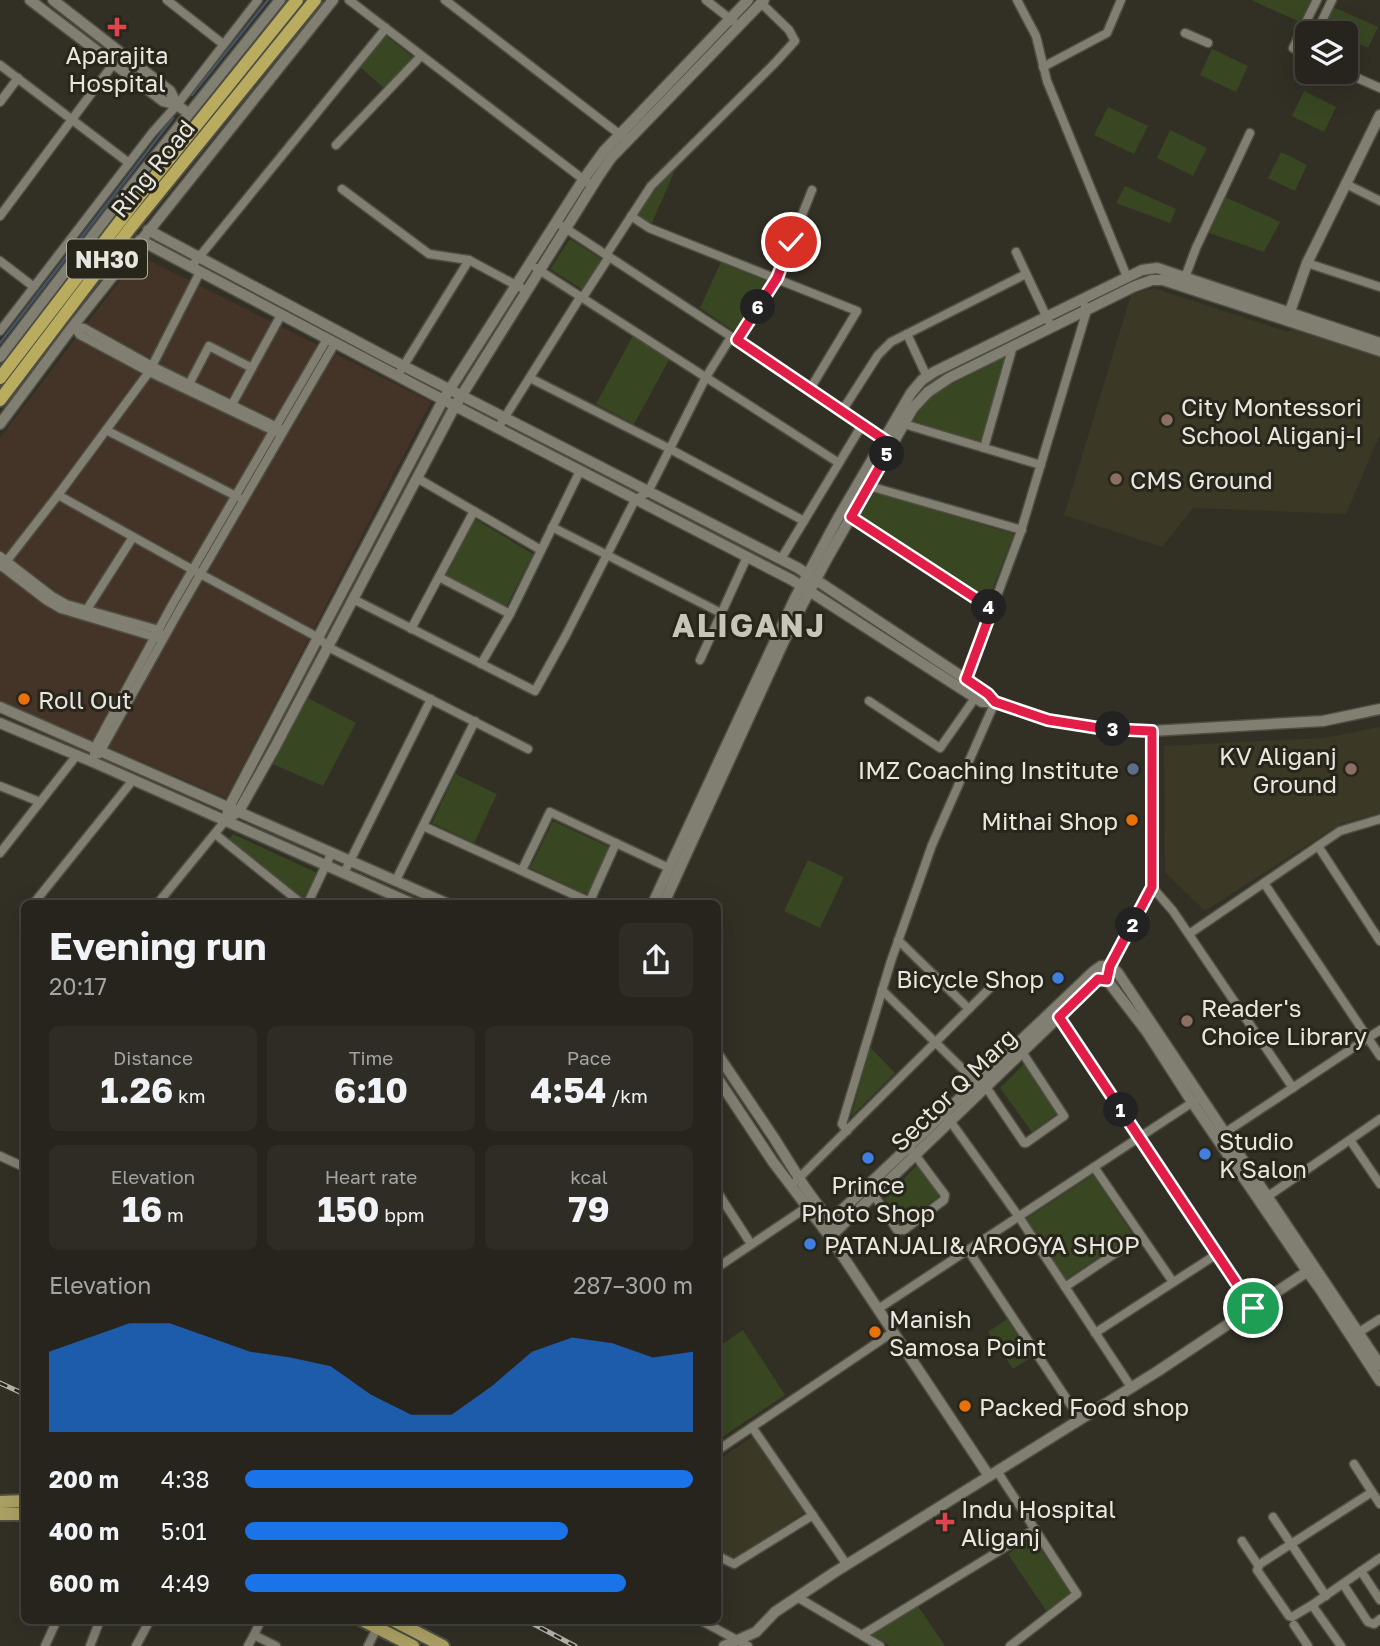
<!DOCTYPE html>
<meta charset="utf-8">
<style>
:root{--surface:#26241c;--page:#2e2c25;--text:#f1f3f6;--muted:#a4a4a3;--line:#42413b;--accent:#1a73e8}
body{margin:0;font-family:"Golos Text",sans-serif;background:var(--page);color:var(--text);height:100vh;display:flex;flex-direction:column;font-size:26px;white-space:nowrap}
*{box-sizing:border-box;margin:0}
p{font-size:23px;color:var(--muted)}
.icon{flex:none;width:38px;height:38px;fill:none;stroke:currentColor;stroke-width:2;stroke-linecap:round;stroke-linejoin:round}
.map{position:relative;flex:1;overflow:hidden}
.sheet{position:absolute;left:21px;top:900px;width:700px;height:724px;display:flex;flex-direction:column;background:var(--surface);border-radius:10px;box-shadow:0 7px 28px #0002,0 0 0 2px var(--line)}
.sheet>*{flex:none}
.controls{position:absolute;left:1295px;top:21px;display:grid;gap:14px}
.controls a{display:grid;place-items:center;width:63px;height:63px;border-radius:10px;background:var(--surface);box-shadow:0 7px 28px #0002,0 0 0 2px var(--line);font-size:35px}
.pin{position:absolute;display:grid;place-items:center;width:60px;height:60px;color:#fff;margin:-30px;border:4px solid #fff;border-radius:50%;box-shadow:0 2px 7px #0007}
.km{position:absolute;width:35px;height:35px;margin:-18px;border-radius:50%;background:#222;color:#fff;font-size:19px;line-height:35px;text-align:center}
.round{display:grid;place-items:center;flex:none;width:74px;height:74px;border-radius:10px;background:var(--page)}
.head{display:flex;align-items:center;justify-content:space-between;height:119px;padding:0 28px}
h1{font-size:38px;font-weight:700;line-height:52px}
.stats{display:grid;grid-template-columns:repeat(3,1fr);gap:10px;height:119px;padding:7px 28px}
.stats div{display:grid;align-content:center;border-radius:10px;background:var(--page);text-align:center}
.stats b{font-size:35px;font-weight:700}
.stats small{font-size:19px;font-weight:400}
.stats p{font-size:19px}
.chart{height:196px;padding:14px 28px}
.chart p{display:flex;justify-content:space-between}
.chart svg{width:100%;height:126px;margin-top:7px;fill:var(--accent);opacity:.7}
ul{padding:0 28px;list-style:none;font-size:23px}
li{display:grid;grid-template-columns:112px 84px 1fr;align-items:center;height:52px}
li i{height:18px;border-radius:9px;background:var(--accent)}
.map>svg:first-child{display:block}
.commercial{fill:#433427}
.built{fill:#3b3826}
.green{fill:#384622}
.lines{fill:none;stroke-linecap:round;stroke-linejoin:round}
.stream{stroke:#455466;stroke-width:2.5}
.minor-casing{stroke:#4f4e44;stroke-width:11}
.tertiary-casing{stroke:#4f4e44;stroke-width:13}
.primary-casing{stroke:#4f4e44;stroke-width:16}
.trunk-casing{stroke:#4f4e44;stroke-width:16}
.minor{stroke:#817f72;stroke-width:8}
.tertiary{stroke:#817f72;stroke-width:10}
.primary{stroke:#aca164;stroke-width:12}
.trunk{stroke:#baac5f;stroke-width:12}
.rail-casing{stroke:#b7b5ad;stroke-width:5}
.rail{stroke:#28261b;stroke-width:2.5;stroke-dasharray:8;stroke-linecap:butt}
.route-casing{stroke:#fff;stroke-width:14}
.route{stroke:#e11d48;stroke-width:9}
.health-dot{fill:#e0444e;stroke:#28261b;stroke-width:2.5}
.education-dot{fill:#8d6e63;stroke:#28261b;stroke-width:2.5}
.food-dot{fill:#e8710a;stroke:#28261b;stroke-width:2.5}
.service-dot{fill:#5c6f8a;stroke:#28261b;stroke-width:2.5}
.shop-dot{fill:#3f7fe0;stroke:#28261b;stroke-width:2.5}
.labels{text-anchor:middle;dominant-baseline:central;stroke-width:6;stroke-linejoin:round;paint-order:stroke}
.shield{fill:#28261b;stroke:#aeaca4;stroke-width:2}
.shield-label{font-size:23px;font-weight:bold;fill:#e7e6df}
.poi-label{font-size:24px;fill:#e7e6df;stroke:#28261b;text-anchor:start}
.street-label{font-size:24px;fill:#e7e6df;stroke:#28261b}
.district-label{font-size:32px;font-weight:bold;letter-spacing:2px;fill:#c7c5b7;stroke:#28261b}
</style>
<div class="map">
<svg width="1380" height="1646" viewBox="0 0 1380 1646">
<rect width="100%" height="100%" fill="#323025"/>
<!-- commercial -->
<path class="commercial" d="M139 255 431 402 226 798 0 701V438Z"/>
<!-- built -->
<g class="built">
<path d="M1153 288 1288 332 1292 329 1380 358V434L1346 514 1193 508 1162 547 1064 515 1131 295Z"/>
<path d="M1380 727V813L1340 824 1205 911 1165 872 1164 746 1323 738Z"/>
<path d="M752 1437 805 1512 734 1560 718 1551V1460Z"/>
</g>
<!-- green -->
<g class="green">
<path d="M1251 0H1311L1300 22Z"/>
<path d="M1333 7 1378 27 1368 48 1346 37V33H1337L1324 27Z"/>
<path d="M385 35 413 57 384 88 359 66Z"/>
<path d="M1212 49 1248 66 1236 92 1200 75Z"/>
<path d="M1304 91 1336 107 1324 132 1292 116Z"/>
<path d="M1108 107 1148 126 1134 154 1094 135Z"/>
<path d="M1170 130 1207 148 1193 176 1157 158Z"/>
<path d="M1281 152 1307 165 1295 191 1268 178Z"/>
<path d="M675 170 651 225 637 214 651 193Z"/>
<path d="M1125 186 1176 209 1170 223 1116 203Z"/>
<path d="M1225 197 1280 222 1264 252 1209 233Z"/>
<path d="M570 239 604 261 585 291 550 269Z"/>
<path d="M721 262 769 282 737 333 700 308Z"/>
<path d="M634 334 670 358 634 424 596 404Z"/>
<path d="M1008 355 980 442 913 421 929 396Z"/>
<path d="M872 492 1014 534 988 601 858 516Z"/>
<path d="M475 519 533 554 506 607 446 575Z"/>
<path d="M308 698 356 723 323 786 273 764Z"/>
<path d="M455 774 497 794 474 843 432 823Z"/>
<path d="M553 821 609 847 587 895 530 868Z"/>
<path d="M233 834 317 873 305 901 229 840Z"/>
<path d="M808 860 844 877 820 928 784 911Z"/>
<path d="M870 1047 895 1073 851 1117Z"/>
<path d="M1024 1064 1059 1112 1032 1132 1000 1088Z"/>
<path d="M919 1163 941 1195 900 1224 884 1199Z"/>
<path d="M1093 1175 1133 1235 1066 1279 1026 1219Z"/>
<path d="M1007 1319 1032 1357 1013 1369 988 1332Z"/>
<path d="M743 1330 785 1395 718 1440V1347Z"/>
<path d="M1032 1537 1072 1594 1047 1612 1008 1554Z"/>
<path d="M918 1606 945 1646H890L872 1635Z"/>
</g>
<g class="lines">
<!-- stream -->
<g class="stream">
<path d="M192 95 268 0"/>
<path d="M0 343 173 118"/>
</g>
<defs>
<g id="minor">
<path d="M167 0 223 44"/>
<path d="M349 0 592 186"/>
<path d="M445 0 623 137"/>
<path d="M706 0 734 22"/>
<path d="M1017 0 1036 36 1047 81 1127 277"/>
<path d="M1185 33 1208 43"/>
<path d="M1316 33 1332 0"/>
<path d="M1307 55 1293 48 1317 0"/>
<path d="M0 65 129 163"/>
<path d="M1043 67 1107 33 1121 0"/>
<path d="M1344 72 1380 88"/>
<path d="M0 102 18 78"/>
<path d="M336 145 421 56"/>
<path d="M1346 184 1380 201"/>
<path d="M342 189 429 254 469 260 527 291"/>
<path d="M0 216 114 63"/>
<path d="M631 216 649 228 857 311 810 389"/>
<path d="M562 226 753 351 887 441"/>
<path d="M1016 252 1049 322"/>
<path d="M606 255 651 186 774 64 795 41 789 30 761 3"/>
<path d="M0 261 34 287"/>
<path d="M1307 263 1380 287"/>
<path d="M191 267 386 28"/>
<path d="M536 268 839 463"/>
<path d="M1184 280 1196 248 1250 133"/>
<path d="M583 297 609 257"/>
<path d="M73 326 80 335 149 372 276 432"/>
<path d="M73 326 84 328 152 366 279 428"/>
<path d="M0 331 152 133 177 105 258 0"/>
<path d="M907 334 927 377"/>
<path d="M737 340 777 278 812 190"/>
<path d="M401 370 469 260"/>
<path d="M530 378 670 449 804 521"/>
<path d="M187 388 209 346 252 368"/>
<path d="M230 408 281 315"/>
<path d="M842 411 878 355 891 342 1026 274"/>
<path d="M904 424 1041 465"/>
<path d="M498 428 581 296"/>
<path d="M106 430 238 497"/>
<path d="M984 448 1013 346"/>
<path d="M417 478 541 550"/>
<path d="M869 486 1022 530"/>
<path d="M58 495 193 570 319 638 328 647 528 749"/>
<path d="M851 517 992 609"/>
<path d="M552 527 721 613"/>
<path d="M0 556 52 596 66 604 159 630 161 634"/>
<path d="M781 559 862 425"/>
<path d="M0 565 47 601 61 609 158 638"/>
<path d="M2 567 58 495 149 372 200 272"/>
<path d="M439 577 510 614"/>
<path d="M353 599 535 691 566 635 635 500 648 492 706 377 731 337"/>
<path d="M84 614 133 537"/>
<path d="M411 629 474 511"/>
<path d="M700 660 747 557"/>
<path d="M481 664 510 614 580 471"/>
<path d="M966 679 1020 534 1087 310 1085 306"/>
<path d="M869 701 940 748 975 698"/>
<path d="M99 754 180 609 335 343"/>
<path d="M93 762 95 747 172 605 327 339"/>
<path d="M0 786 40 802"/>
<path d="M423 826 590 902"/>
<path d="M215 834 301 903"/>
<path d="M1318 846 1380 941"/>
<path d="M0 853 77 755"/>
<path d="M522 870 550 812 669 868"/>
<path d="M344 873 431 699"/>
<path d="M396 880 475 721"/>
<path d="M1264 883 1380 1056"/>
<path d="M1152 887 1173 911 1293 1088"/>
<path d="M34 903 133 780"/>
<path d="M158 903 225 821"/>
<path d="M308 903 332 852"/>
<path d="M589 903 616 843"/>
<path d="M1189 934 1340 831 1380 819"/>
<path d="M898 940 969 1009"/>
<path d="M882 990 980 1086"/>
<path d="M1056 1013 1253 1308"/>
<path d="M984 1084 1024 1143H1026L1064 1116 1022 1052"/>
<path d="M948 1118 1019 1217 1131 1387"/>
<path d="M847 1131 842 1124 891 961 932 845 995 702"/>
<path d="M1220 1136 1380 1030"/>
<path d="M1350 1140 1380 1184"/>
<path d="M0 1156 24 1167"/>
<path d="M1094 1167 1173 1282"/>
<path d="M796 1181 992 986"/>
<path d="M718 1193 751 1244"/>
<path d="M874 1195 897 1230H904L944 1200 945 1195 913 1152"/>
<path d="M1264 1199 1380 1119"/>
<path d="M968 1250 1080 1419"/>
<path d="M718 1267 810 1205"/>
<path d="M1065 1287 1141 1236"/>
<path d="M878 1309 1196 1100"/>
<path d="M1095 1333 1217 1254"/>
<path d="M1353 1336 1380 1319"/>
<path d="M752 1427 847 1565"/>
<path d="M718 1450 893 1332"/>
<path d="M1354 1464 1372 1492"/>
<path d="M997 1471 1077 1594 1010 1646"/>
<path d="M1380 1504 1372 1492 1260 1564 1257 1570 1289 1616 1292 1617 1312 1605 1380 1558"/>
<path d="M1273 1517 1326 1596"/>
<path d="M1242 1541 1258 1565"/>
<path d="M718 1556 734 1564 813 1515"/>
<path d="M1361 1571 1380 1600"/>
<path d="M1343 1584 1368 1622 1374 1624 1380 1619"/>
<path d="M797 1597 880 1646"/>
<path d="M1312 1605 1341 1646"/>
<path d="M261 1620 254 1635 276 1646"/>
<path d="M700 1620 748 1646"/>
<path d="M1294 1625 1308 1646"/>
<path d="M862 1635 1035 1529"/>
<path d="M45 1646 57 1620"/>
<path d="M90 1646 100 1620"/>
<path d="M136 1646 150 1620"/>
<path d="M248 1646 254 1635"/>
<path d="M368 1646 377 1628"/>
</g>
<g id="tertiary">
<path d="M30 0 163 101 177 105 188 113"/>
<path d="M53 0 170 91 177 105"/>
<path d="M148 230 388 358 798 568 988 694 995 702"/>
<path d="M140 240 430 393 792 580 982 702H995L1048 720 1105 728 1151 731 1323 721 1380 709"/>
<path d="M1288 317 1307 263 1380 115"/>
<path d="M0 357 120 200 280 0"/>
<path d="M0 424 73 326 333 0"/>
<path d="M0 707 446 903"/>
<path d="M0 723 93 762 411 903"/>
<path d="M225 821 239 811 274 749 455 406 598 177 611 158 764 0"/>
<path d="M226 821 229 807 443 400 583 180 604 151 748 0"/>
<path d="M653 903 795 598 838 518 911 393 922 380 934 372 1142 270 1157 268 1380 343"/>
<path d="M664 903 790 628 828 557 913 408 928 392 949 378 1133 287 1152 280H1163L1380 351"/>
<path d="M1109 972 1110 966 1152 887 1151 731"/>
<path d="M1107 980 1147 1032 1192 1102 1307 1271 1320 1289 1380 1381"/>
<path d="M718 1055 774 1138 804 1186 833 1226"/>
<path d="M718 1079 773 1162 830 1237 989 1476"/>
<path d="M823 1228 1094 971 1101 966H1110L1118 973 1380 1365"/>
<path d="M830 1237 1098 979 1107 980"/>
<path d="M724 1646 756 1632 775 1612 835 1572 1158 1371 1314 1267"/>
</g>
<g id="primary">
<path d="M0 1502 24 1501"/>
<path d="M0 1514H24"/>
<path d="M362 1620 413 1646"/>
<path d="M393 1620 443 1646"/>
</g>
<g id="trunk">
<path d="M0 378 137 199 297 0"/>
<path d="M0 400 131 227 315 0"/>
</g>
</defs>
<!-- minor casing -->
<use href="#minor" class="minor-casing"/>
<!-- tertiary casing -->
<use href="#tertiary" class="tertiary-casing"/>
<!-- primary casing -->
<use href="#primary" class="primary-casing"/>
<!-- trunk casing -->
<use href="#trunk" class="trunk-casing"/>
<!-- minor -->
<use href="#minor" class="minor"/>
<!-- tertiary -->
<use href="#tertiary" class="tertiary"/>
<!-- primary -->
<use href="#primary" class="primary"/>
<!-- trunk -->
<use href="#trunk" class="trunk"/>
<defs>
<g id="rail">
<path d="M0 1383 24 1394"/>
<path d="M526 1620 575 1646"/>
</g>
</defs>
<!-- rail casing -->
<use href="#rail" class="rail-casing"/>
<!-- rail -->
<use href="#rail" class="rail"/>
</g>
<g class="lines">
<defs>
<path id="route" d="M791 242 777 278 737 340 892 445 851 517 992 609 966 679 988 694 995 702 1048 720 1105 729 1152 731V887L1110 966 1107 980 1098 979 1059 1017 1253 1308"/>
</defs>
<!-- route casing -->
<use href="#route" class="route-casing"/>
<!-- route -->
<use href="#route" class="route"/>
</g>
<!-- markers -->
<g class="health-dot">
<path d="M113.5 16.5h7v7h7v7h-7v7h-7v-7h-7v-7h7z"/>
<path d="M941.5 1511.5h7v7h7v7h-7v7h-7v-7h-7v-7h7z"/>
</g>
<g class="education-dot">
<circle cx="1167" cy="420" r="7"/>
<circle cx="1116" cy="479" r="7"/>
<circle cx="1351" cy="769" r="7"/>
<circle cx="1187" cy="1021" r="7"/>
</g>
<g class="food-dot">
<circle cx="24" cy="699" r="7"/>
<circle cx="1132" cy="820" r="7"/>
<circle cx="875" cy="1332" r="7"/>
<circle cx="965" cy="1406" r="7"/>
</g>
<circle class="service-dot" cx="1133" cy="769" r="7"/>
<g class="shop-dot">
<circle cx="1058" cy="978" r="7"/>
<circle cx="1205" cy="1154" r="7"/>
<circle cx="868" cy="1158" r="7"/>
<circle cx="810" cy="1244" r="7"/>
</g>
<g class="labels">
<!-- shield labels -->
<rect class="shield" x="67" y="239.5" width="80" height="39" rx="5"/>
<g class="shield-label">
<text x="107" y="259">NH30</text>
</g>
<!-- poi labels -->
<g class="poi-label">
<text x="117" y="54" text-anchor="middle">Aparajita<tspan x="117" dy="28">Hospital</tspan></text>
<text x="1181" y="406">City Montessori<tspan x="1181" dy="28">School Aliganj-I</tspan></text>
<text x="1130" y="479">CMS Ground</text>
<text x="38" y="699">Roll Out</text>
<text x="1337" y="755" text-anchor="end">KV Aliganj<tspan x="1337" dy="28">Ground</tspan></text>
<text x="1119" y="769" text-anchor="end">IMZ Coaching Institute</text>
<text x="1118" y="820" text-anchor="end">Mithai Shop</text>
<text x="1044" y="978" text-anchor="end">Bicycle Shop</text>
<text x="1201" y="1007">Reader's<tspan x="1201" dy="28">Choice Library</tspan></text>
<text x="1219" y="1140">Studio<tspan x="1219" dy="28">K Salon</tspan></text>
<text x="868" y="1184" text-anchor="middle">Prince<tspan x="868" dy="28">Photo Shop</tspan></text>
<text x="824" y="1244">PATANJALI&amp; AROGYA SHOP</text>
<text x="889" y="1318">Manish<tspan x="889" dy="28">Samosa Point</tspan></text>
<text x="979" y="1406">Packed Food shop</text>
<text x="961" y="1508">Indu Hospital<tspan x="961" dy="28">Aliganj</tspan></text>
</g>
<!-- street labels -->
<g class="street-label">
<text transform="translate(152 168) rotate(-51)">Ring Road</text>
<text transform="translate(953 1089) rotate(-44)">Sector Q Marg</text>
</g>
<!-- district labels -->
<g class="district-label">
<text x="749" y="625">ALIGANJ</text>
</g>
</g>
</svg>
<div class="controls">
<a><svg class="icon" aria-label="layers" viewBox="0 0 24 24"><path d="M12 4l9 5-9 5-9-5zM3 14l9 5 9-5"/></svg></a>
</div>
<div class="pin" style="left:1253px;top:1308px;background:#1e9e55"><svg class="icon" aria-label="arrive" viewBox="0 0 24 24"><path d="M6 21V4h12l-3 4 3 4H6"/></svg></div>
<div class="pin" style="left:791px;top:242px;background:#d93025"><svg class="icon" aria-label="check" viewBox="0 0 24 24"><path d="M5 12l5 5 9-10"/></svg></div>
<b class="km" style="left:1121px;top:1110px">1</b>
<b class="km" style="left:1133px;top:925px">2</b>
<b class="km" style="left:1113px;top:729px">3</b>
<b class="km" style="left:989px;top:607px">4</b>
<b class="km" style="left:887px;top:454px">5</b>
<b class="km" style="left:758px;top:307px">6</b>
<section class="sheet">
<div class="head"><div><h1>Evening run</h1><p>20:17</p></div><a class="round"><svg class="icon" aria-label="share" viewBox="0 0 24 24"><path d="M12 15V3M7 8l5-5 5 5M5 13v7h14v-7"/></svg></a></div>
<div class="stats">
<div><p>Distance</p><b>1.26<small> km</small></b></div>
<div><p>Time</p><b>6:10</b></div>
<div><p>Pace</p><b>4:54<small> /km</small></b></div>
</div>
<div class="stats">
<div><p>Elevation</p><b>16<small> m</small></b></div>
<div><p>Heart rate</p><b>150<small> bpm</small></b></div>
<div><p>kcal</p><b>79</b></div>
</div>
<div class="chart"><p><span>Elevation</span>287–300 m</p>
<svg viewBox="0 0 160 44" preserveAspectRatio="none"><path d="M0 44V16L10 11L20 6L30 6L40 11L50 16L60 18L70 21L80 31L90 38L100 38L110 28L120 16L130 11L140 13L150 18L160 16V44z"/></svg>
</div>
<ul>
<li><b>200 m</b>4:38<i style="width:100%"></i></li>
<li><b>400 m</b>5:01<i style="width:72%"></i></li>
<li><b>600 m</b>4:49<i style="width:85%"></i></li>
</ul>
</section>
</div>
